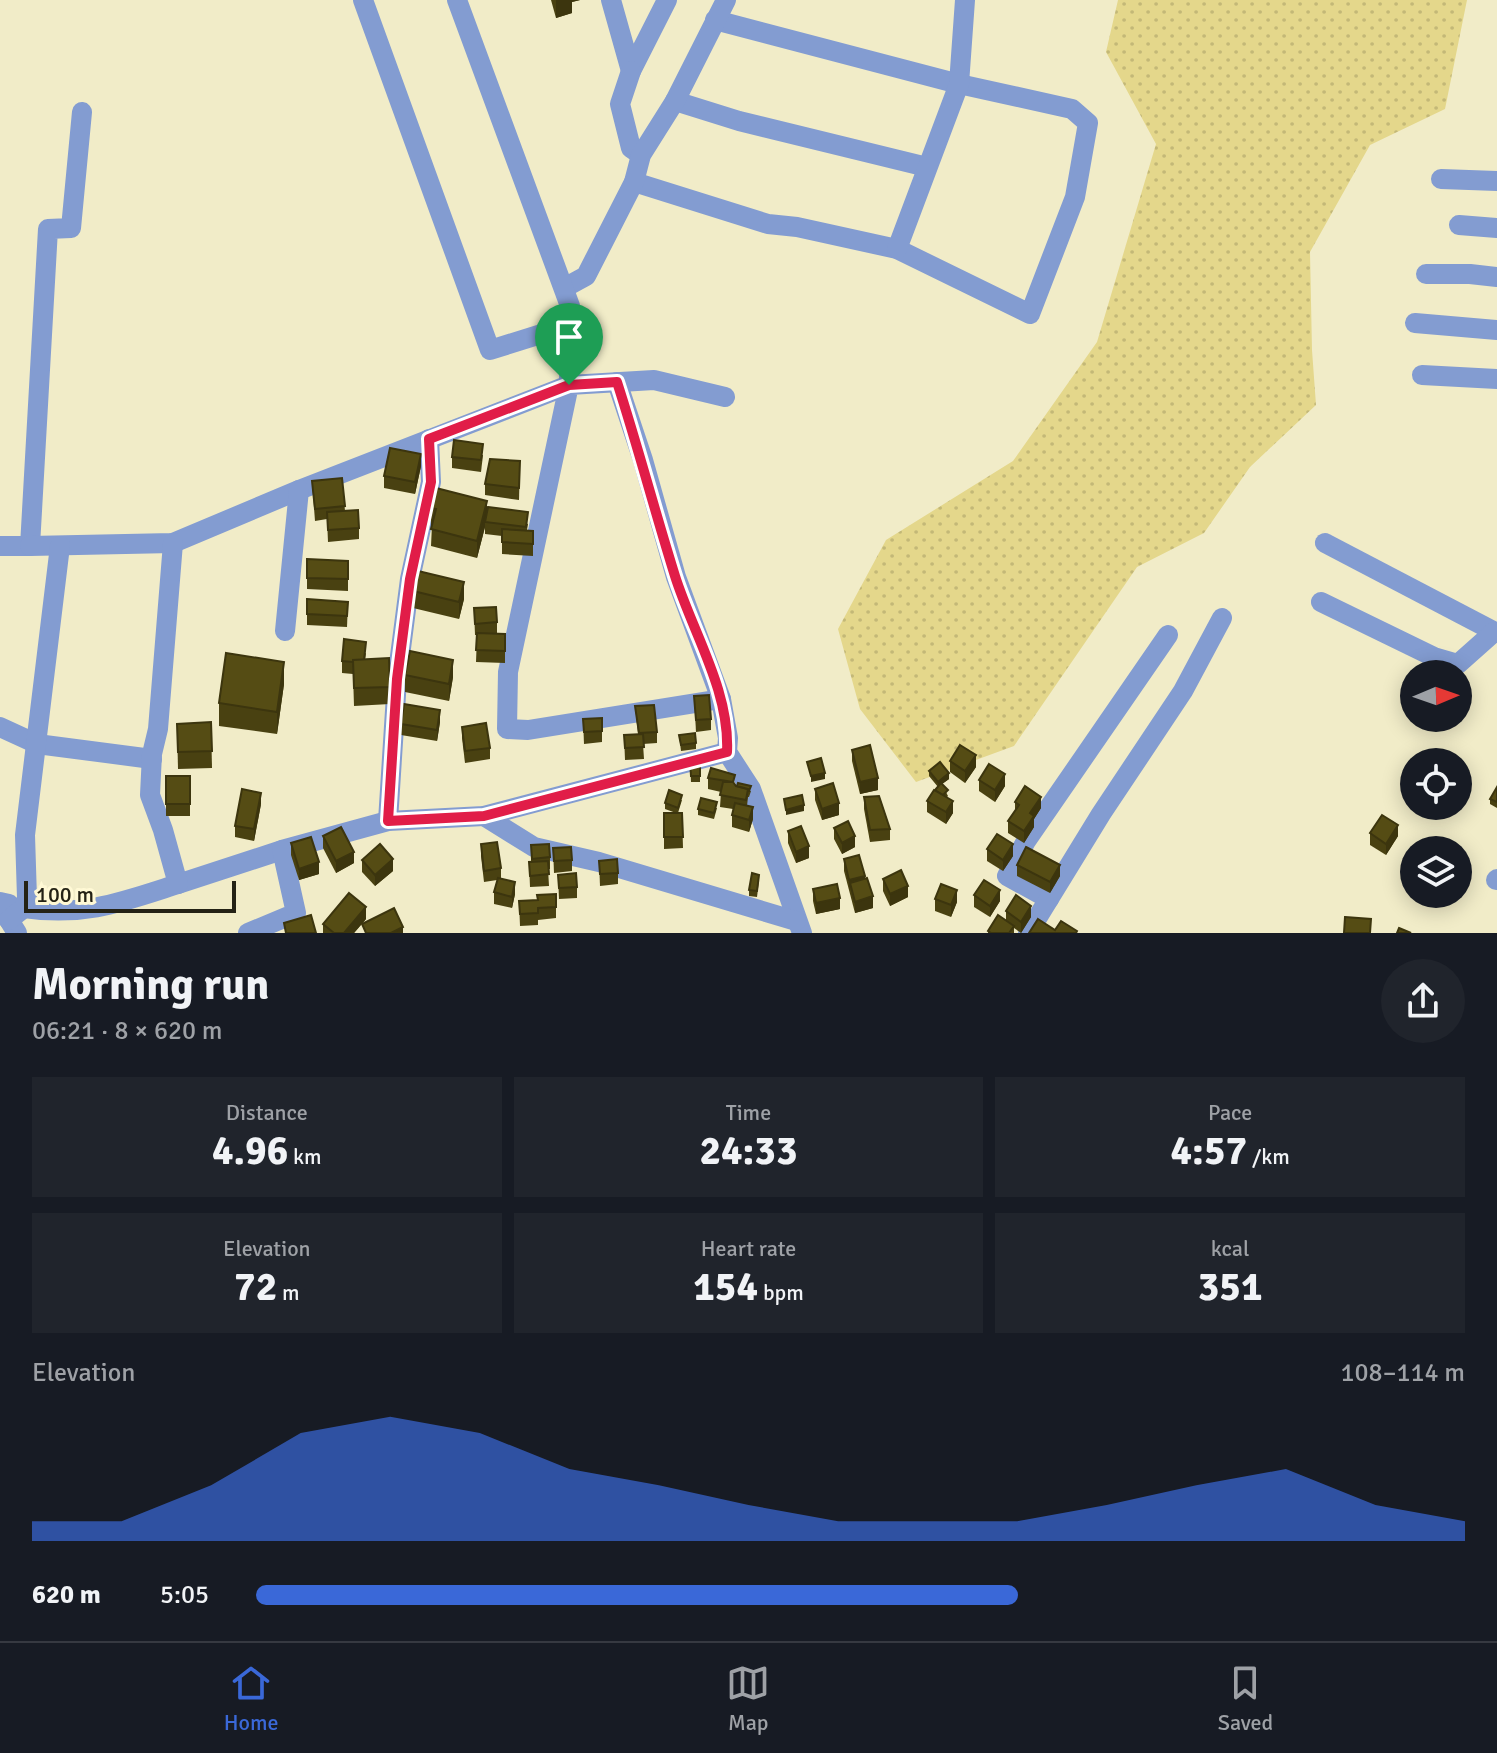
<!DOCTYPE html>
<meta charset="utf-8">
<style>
:root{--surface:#171b24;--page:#20242c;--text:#f1f3f6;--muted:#9ea1a6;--line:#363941;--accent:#3a68d8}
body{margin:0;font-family:Signika,sans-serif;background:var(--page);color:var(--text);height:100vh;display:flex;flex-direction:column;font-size:30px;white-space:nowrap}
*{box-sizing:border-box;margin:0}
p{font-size:26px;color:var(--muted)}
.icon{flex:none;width:44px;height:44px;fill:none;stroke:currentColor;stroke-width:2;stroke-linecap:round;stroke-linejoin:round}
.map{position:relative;height:933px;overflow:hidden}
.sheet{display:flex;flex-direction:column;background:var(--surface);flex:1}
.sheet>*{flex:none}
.needle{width:52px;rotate:88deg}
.buttons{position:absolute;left:1400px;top:660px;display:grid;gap:16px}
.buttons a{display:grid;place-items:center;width:72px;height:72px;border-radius:50%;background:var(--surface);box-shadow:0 4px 20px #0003;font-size:40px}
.scale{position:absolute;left:24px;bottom:20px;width:212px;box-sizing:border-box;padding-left:8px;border:4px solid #242215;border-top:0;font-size:22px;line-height:28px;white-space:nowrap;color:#242215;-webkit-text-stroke:6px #fff9d5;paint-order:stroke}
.pin{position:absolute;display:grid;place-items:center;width:68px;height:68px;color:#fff;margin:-82px -34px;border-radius:50% 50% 50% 0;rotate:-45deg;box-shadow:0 0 8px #0007}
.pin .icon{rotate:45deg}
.round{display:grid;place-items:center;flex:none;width:84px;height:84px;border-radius:42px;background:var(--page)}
.headline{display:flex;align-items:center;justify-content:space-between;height:136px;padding:0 32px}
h1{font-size:44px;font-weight:700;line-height:60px}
.stats{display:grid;grid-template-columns:repeat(3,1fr);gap:12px;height:136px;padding:8px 32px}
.stats div{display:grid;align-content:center;border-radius:0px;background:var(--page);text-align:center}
.stats b{font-size:40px;font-weight:700}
.stats small{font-size:22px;font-weight:400}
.stats p{font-size:22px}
.chart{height:224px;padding:16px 32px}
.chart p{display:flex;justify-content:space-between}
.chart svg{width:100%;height:144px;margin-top:8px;fill:var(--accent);opacity:.7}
ul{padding:0 32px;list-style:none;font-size:26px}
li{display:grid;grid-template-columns:128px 96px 1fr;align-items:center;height:60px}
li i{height:20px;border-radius:10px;background:var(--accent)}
.tabs{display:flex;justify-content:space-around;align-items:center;height:112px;border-top:2px solid var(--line);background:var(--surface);font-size:22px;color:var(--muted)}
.tabs a{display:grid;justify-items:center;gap:4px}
.tabs .on{color:var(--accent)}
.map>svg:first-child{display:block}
.grass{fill:url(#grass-dots)}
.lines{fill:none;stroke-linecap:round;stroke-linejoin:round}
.minor{stroke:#839cd1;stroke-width:20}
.wall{fill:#494111}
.shaded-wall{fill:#3c350e}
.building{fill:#554c14;stroke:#3c350e;stroke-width:2}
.route-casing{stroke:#fff;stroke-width:16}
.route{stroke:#e11d48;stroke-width:10}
</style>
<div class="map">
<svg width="1497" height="933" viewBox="0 0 1497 933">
<defs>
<pattern id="grass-dots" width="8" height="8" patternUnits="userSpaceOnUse" patternTransform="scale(2)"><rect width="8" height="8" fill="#e4d78b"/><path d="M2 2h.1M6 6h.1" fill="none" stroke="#c3b877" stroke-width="1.8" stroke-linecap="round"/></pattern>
</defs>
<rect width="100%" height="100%" fill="#f1ecc8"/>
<!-- grass -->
<path class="grass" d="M1118 0H1467L1445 109 1370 145 1310 252 1312 350 1316 405 1250 467 1204 533 1137 567 1014 746 916 782 860 709 838 629 886 540 1013 461 1097 342 1156 144 1106 52Z"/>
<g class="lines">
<!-- minor -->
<g class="minor">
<path d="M363 0 490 350 570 325"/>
<path d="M611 0 631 71 667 0"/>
<path d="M631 71 620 104 631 148 641 155"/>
<path d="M675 101 739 121 927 167"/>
<path d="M1441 179 1497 181"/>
<path d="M634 182 768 224 797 227 897 249 1030 314 1075 197 1088 123 1072 109 959 84 715 20"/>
<path d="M1459 225 1497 228"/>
<path d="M897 249 959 84 965 0"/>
<path d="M1426 274H1470L1497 277"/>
<path d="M564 288 586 276 634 182 641 155 675 101 726 0"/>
<path d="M1415 323 1497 330"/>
<path d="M1422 375 1497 379"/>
<path d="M617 382 643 460 676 577 721 699 728 738 727 752 751 789 802 933"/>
<path d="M1325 543 1497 633"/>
<path d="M0 546H30L48 229 71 228 82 112"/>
<path d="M30 546 173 543 299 490 569 385 570 306 457 0"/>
<path d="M1321 602 1434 657 1458 664 1494 632"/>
<path d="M285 631 299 490"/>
<path d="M721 699 528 730 507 729 508 672 569 385 654 380 725 397"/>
<path d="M0 727 37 744 152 759"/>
<path d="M484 816 534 847 599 862 796 921"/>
<path d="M388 821 397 679 410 579 431 482 429 439"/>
<path d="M1496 880 1497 879"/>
<path d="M178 884 282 850 388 821 484 816 727 752"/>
<path d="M1049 899 1007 876 1026 841 1168 635"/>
<path d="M0 902 9 904V920L17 933"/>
<path d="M24 908C84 917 122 902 178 884L163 830 150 795 152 754 158 729 173 543"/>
<path d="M9 920 24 908 27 898 25 835 60 546"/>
<path d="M248 933 296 913 282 850"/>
<path d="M1028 933 1101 814 1183 691 1222 618"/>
</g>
</g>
<!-- wall -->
<g class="wall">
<path d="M551 0H580L572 2V13L556 18Z"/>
<path d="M483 455 481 472 452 468V457Z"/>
<path d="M520 461 519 500 485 495V484Z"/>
<path d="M421 466 415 494 384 488V476Z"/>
<path d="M342 478 345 511 359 528V539L328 542 327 519 315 521 312 481Z"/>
<path d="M487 507 528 524 527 530 533 531V556L502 554V536L485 534V527L477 558 431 546 432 525H431V508Z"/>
<path d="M307 559 348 561V591L307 589Z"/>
<path d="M413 591 464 599 459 619 413 608Z"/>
<path d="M307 599 348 602 347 627 307 625Z"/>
<path d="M474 608 497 622V633L505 634V663L476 662 477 635H475Z"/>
<path d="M366 653 365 660 390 687V704L354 706 353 674 342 673V661Z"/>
<path d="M405 675 453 677 449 701 405 692Z"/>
<path d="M284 684 277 734 219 726V703Z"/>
<path d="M694 696 711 719V730L696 732Z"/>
<path d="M635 706 657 732V743L643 744 644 759 625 760 624 735 638 734Z"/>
<path d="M583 719 602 731V742L584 744Z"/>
<path d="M211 722 212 768 178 769 177 724Z"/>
<path d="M440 722 437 741 401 735V724Z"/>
<path d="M462 727 490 748V759L465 763 462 738Z"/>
<path d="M679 735 696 743V749L681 751Z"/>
<path d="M852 750 878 790 860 794 852 761Z"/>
<path d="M690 761H700V782H691Z"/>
<path d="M950 761 976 767 965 783 950 772Z"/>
<path d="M711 768 736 786 751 791 749 797H748L747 806 753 819 749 832 732 827V815L733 809 720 807 721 792 708 789V778Z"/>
<path d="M929 771 949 779 942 784 948 796 947 797 953 813 946 824 927 812V801L938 787 929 776Z"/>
<rect x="166" y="776" width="24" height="40"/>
<path d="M979 780 1005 786 995 802 979 791Z"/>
<path d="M1497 787V808L1490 804V799Z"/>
<path d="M815 789 839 815 822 820 815 800Z"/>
<path d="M864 797 890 829V840L870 842 864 809Z"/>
<path d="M682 800 678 813H682L683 848 664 849V813H676L665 809V803Z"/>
<path d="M1015 802 1041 808 1034 819V827L1024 843 1008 833V821L1015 811Z"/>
<path d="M261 804 254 841 235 837V826Z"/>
<path d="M717 808 714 819 698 815V809Z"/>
<path d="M834 828 855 847 842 854 834 839Z"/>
<path d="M788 831 809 858 796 863 788 843Z"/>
<path d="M1370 833 1398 836 1386 855 1370 845Z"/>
<path d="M323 836 354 863 336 873 323 848Z"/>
<path d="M291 843 319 874 299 880 291 855Z"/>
<path d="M481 844 501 868V879L515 894 512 908 494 904V892L497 880 484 882 481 856Z"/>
<path d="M531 845 550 857V869H548L549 886 530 887 529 862H531Z"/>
<path d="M553 848 572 860V871L554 873Z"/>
<path d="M987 849 1013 856 1003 871 987 861Z"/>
<path d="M844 859 865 879 873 908 855 913 844 871Z"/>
<path d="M362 860 393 871 375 886 362 872Z"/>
<path d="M599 861 618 873V884L600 886Z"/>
<path d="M1017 865 1060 876 1050 893 1017 876Z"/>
<path d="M558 875 577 887V898L559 899Z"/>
<path d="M883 879 908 897 890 906 883 891Z"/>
<path d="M759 880 757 897 749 896V890Z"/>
<path d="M813 889 840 909 816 914 813 901Z"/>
<path d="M974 895 1000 901 990 917 974 907Z"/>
<path d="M935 899 957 902 951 917 935 911Z"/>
<path d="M519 901 556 907V918L538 920V925L520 926Z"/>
<path d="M1006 911 1031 917 1021 933 1014 928V933H988V931L1006 920Z"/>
<path d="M366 919 354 933H323V924Z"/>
</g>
<!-- shaded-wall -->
<g class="shaded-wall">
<path d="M556 0H580L572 2V13L556 18Z"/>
<path d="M421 454V466L415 494V482Z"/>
<path d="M487 501V518L485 522V527L477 558V541Z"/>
<path d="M464 582V599L459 619V602Z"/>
<path d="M453 660V677L449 701V684Z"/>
<path d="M284 662V684L277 734V712Z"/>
<path d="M440 710V722L437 741V730Z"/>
<path d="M976 755V767L965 783V771Z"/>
<path d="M825 773V779L811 782V776Z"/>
<path d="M949 773V779L938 787V782Z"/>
<path d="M1005 774V786L995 802V790Z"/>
<path d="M878 778V790L860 794V782Z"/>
<path d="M261 793V804L254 841V829Z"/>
<path d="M1041 797V808L1034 819V827L1024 843V831L1030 813Z"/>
<path d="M953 801V813L946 824V812Z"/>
<path d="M839 803V815L822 820V809Z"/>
<path d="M804 805V811L786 815V810Z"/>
<path d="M753 807V819L749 832V820Z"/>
<path d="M1398 825V836L1386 855V844Z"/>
<path d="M855 836V847L842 854V843Z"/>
<path d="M1013 844V856L1003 871V860Z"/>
<path d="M809 846V858L796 863V852Z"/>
<path d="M354 852V863L336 873V861Z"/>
<path d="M393 859V871L375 886V875Z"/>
<path d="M319 862V874L299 880V869Z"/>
<path d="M1060 865V876L1050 893V882Z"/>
<path d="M865 876V887L850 883 849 891V880Z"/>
<path d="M515 882V894L512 908V897Z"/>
<path d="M908 886V897L890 906V894Z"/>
<path d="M957 890V902L951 917V905Z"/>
<path d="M1000 890V901L990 917V906Z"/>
<path d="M873 896V908L855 913V902Z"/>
<path d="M840 898V909L816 914V903Z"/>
<path d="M1031 906V917L1021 933V922Z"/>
<path d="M366 907V919L354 933H344Z"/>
<path d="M403 927V933H391Z"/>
</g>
<!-- building -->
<g class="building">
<path d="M454 440 483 444 481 460 452 457Z"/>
<path d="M390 448 421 454 415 482 384 476Z"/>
<path d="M490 459 520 461 519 488 485 484Z"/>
<path d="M342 478 345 506 315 509 312 481Z"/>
<path d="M436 488 487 501 477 541 431 529 436 509 431 508Z"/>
<path d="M488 507 528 512 526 527 485 522Z"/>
<path d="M358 510 359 528 328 530 327 512Z"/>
<path d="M502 529 533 531V544L502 542Z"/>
<path d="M307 559 348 561V579L307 578Z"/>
<path d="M418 571 464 582 459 602 413 591Z"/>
<path d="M307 599 348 602 347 616 307 614Z"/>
<path d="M496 607 497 622 475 624 474 608Z"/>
<path d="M477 633 505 634V651L476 650Z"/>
<path d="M344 639 366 642 364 660H353V662L342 661Z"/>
<path d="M410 651 453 660 449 684 405 675Z"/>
<path d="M226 653 284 662 277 712 219 703Z"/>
<path d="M389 658 390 687 354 688 353 660Z"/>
<path d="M709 695 711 719 696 720 694 696Z"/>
<path d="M404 704 440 710 437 730 401 724Z"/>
<path d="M654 705 657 732 639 733 635 706Z"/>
<path d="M602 718V731L584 732 583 719Z"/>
<path d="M211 722 212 751 178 752 177 724Z"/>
<path d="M486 723 490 748 465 751 462 727Z"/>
<path d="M695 733 696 743 681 745 679 735Z"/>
<path d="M643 734 644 747 625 748 624 735Z"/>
<path d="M870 745 878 778 860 782 852 750Z"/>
<path d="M960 745 976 755 965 771 950 761Z"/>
<path d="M821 758 825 773 811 776 807 762Z"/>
<path d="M690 761H700V776H691Z"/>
<path d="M940 762 949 773 938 782 929 771Z"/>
<path d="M989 764 1005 774 995 790 979 780Z"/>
<path d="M711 768 735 775 733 782 708 778Z"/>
<rect x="166" y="776" width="24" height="28"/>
<path d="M723 782H733L736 786 748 789 746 800 720 795Z"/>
<path d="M738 783 751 786 749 791H748V789L737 786Z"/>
<path d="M833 783 839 803 822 809 815 789Z"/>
<path d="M941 783 948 790 943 795 935 790Z"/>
<path d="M1025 786 1041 797 1030 813 1034 816 1024 831 1008 821 1019 805 1015 802Z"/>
<path d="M1497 787V802L1490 799Z"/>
<path d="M242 789 261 793 254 829 235 826Z"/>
<path d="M669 790 682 795 678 808 665 803Z"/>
<path d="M934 790 953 801 946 812 927 801Z"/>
<path d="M802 795 804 805 786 810 784 799Z"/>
<path d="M879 796 890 829 870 830 864 797Z"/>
<path d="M701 798 717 802 714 813 698 809Z"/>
<path d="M735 803 753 807 749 820 732 815Z"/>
<path d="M664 813H682L683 837H664Z"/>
<path d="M1382 815 1398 825 1386 844 1370 833Z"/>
<path d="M848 821 855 836 842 843 834 828Z"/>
<path d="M801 826 809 846 796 852 788 831Z"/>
<path d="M341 827 354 852 336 861 323 836Z"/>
<path d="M997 834 1013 844 1003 860 987 849Z"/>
<path d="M311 837 319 862 299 869 291 843Z"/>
<path d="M497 842 501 868 484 871 481 844Z"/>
<path d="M380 844 393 859 375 875 362 860Z"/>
<path d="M549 844 550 857 532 859 531 845Z"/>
<path d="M571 847 572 860 554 861 553 848Z"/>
<path d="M1026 847 1060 865 1050 882 1017 865Z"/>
<path d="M859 855 865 876 849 880 844 859Z"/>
<path d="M617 859 618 873 600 874 599 861Z"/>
<path d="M548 861 549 874 530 876 529 862Z"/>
<path d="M901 870 908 886 890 894 883 879Z"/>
<path d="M576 873 577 887 559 888 558 875Z"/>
<path d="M752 873 759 875 757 891 749 890Z"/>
<path d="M498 878 515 882 512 897 494 892Z"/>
<path d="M867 878 873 896 855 902 850 883Z"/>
<path d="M984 880 1000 890 990 906 974 895Z"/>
<path d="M837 884 840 898 816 903 813 889Z"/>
<path d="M941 884 957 890 951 905 935 899Z"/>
<path d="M349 893 366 907 344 933H334L323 924Z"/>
<path d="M556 894V907L538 908V913L520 914 519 901 538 900 537 895Z"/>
<path d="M1016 895 1031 906 1021 922 1006 911Z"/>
<path d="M394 908 403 927 391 933H366L362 924Z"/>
<path d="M311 915 316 933H286L284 923Z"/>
<path d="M998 915 1014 926 1009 933H991L988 931Z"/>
<path d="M1345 917 1371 919 1370 933H1344Z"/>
<path d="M1038 919 1055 930 1061 921 1077 931 1076 933H1029Z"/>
<path d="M1399 928 1411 933H1397Z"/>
</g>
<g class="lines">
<defs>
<path id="route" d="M617 382C638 447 655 512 675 576 693 633 730 691 727 752L484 816 388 821 397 679 410 579 431 482 429 439 569 385Z"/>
</defs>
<!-- route casing -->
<use href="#route" class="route-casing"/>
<!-- route -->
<use href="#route" class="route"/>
</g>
</svg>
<div class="buttons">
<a><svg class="needle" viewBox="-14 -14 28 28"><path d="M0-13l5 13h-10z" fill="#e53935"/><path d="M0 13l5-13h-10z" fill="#9ea1a6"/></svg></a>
<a><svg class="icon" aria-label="locate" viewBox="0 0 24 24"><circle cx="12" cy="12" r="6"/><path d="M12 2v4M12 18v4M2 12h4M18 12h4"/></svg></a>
<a><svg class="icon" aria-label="layers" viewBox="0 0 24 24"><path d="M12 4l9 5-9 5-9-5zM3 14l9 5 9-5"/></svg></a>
</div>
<div class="scale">100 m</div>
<div class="pin" style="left:569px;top:385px;background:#1e9e55"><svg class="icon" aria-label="arrive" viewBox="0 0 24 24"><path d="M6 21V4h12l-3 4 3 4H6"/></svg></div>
</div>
<section class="sheet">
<div class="headline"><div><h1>Morning run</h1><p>06:21 · 8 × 620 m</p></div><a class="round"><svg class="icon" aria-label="share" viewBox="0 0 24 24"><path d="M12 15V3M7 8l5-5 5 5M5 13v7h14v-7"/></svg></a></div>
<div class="stats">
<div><p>Distance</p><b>4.96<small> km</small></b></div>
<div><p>Time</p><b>24:33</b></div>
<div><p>Pace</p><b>4:57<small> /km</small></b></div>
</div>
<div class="stats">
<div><p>Elevation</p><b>72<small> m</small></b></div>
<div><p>Heart rate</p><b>154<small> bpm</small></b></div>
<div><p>kcal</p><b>351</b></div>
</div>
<div class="chart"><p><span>Elevation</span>108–114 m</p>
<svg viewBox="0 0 160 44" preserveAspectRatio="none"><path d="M0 44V38L10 38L20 27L30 11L40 6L50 11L60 22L70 27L80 33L90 38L100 38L110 38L120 33L130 27L140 22L150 33L160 38V44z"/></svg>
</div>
<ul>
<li><b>620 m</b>5:05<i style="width:63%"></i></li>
</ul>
</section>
<nav class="tabs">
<a class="on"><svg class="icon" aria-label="home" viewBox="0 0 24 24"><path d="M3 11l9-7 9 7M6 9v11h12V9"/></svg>Home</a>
<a><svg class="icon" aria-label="map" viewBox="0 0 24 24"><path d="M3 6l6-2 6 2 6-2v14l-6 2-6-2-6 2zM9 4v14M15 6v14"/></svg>Map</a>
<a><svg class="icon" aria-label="saved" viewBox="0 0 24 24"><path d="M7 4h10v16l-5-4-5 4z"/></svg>Saved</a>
</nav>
